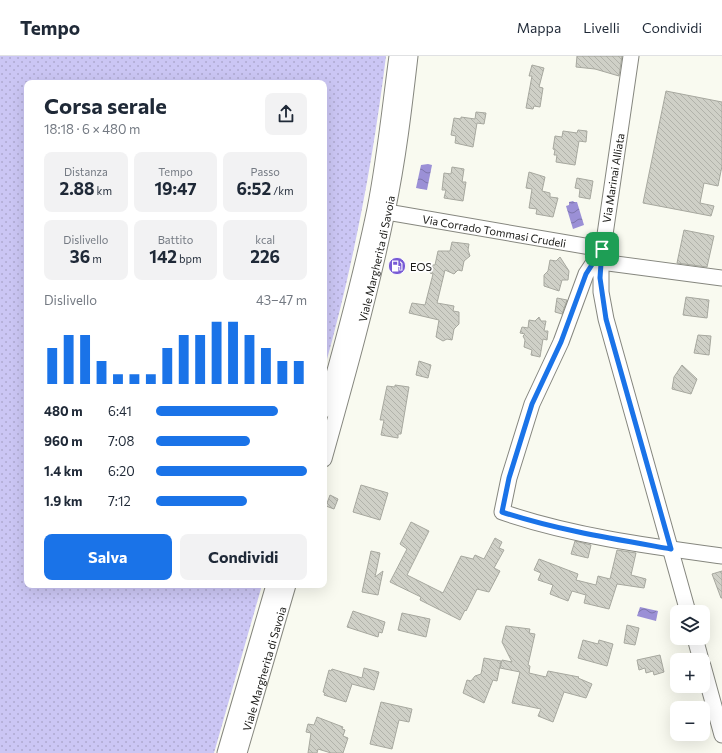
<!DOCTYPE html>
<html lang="it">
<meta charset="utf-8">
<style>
:root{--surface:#fff;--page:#f2f2f3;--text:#1f2937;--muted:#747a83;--line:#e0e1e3;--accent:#1a73e8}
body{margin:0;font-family:Commissioner,sans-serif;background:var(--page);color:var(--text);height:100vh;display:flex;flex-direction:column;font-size:15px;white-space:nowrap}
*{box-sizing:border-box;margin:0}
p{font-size:13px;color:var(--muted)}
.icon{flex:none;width:22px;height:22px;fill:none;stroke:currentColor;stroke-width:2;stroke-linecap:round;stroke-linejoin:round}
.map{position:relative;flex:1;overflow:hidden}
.side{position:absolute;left:24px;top:24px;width:303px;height:508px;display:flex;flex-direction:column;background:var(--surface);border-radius:8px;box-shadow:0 4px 16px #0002}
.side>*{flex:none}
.tools{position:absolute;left:670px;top:549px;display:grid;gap:8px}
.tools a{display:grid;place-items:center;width:40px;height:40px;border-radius:8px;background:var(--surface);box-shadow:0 4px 16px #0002;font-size:20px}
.pin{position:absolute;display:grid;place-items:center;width:34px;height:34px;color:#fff;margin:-17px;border-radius:8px;box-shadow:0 2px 6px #0006}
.round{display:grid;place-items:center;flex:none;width:42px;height:42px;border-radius:8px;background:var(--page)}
.overview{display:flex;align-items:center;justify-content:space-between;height:68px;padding:0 20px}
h1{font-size:22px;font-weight:700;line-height:30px}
.metrics{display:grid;grid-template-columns:repeat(3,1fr);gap:6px;height:68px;padding:4px 20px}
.metrics div{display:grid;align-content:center;border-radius:8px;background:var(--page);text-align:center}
.metrics b{font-size:17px;font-weight:700}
.metrics small{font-size:11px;font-weight:400}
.metrics p{font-size:11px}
.chart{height:112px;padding:8px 20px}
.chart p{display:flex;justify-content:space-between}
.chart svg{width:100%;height:72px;margin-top:4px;stroke:var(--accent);stroke-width:6}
.button{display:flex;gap:8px;margin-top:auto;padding:8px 20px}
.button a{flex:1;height:46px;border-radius:8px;background:var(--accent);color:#fff;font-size:16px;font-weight:700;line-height:46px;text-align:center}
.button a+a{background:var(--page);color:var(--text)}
ul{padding:0 20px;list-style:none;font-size:13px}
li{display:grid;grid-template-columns:64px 48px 1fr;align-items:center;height:30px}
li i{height:10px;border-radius:5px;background:var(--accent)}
header{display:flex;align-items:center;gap:24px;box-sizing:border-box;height:56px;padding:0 20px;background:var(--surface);border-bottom:1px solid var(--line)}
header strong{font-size:19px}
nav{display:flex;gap:22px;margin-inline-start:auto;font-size:14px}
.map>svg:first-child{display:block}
.park{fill:url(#park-dots)}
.water{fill:url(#water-waves)}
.building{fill:url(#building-back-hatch);stroke:#a7a89f}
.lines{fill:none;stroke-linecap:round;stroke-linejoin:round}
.minor-casing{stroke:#86877f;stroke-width:17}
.minor{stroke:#fff;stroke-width:15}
.route-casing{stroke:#fff;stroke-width:8}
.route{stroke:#1a73e8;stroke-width:5}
.labels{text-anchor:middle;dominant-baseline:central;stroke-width:3.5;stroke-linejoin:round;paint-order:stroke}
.street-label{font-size:11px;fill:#181815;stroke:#fff}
.poi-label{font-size:11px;fill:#181815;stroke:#fff;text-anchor:start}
</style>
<header>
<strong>Tempo</strong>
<nav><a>Mappa</a><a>Livelli</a><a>Condividi</a></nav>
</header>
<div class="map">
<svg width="722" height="697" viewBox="0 0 722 697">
<defs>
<pattern id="park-dots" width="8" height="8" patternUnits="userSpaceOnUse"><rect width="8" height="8" fill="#cbc6f4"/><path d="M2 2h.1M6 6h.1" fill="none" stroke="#aea9d0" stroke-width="1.8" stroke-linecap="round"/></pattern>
<pattern id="water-waves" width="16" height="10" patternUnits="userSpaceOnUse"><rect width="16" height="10" fill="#9b90d6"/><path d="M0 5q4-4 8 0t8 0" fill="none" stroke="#7d75ac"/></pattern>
<pattern id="building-back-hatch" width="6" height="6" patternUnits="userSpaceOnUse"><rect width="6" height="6" fill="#cfd0c7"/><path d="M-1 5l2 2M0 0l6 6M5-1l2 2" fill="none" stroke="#b1b2aa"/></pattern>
</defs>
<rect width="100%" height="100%" fill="#f9faf0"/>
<!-- park -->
<path class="park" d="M0 0H386C373 106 353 211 324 314V27H27V529H262L214 697H0Z"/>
<!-- water -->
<g class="water">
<path d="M428 108 432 109 427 134 416 132 421 109Z"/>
<path d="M573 145 574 146H577L584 169 573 173 566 150 569 149V146Z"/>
<path d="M640 551 658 555 656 565 637 560Z"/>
</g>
<!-- building -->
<g class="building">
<path d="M577 0H622L619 20 595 13 576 11Z"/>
<path d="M532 9 544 12 539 31 543 32 540 51 534 50 533 53 526 52 532 20H529Z"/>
<path d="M666 35 722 46V110L718 130 704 127 700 147 714 150 711 160 643 147Z"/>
<path d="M476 56 486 57 484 68 477 67 473 91 455 87 456 80 451 79 454 62 461 63V61L475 63Z"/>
<path d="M578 74 587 75 586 86 579 85 575 109 556 106 557 99H554L555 94 553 93 555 80 562 81 563 75 577 77Z"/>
<path d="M452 111 464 113 462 126H466L463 145 444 142 446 134H442L444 117 451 118Z"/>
<path d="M529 116 545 121 542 135 550 137V141L558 142 553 161 536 158 537 153 529 152 532 133 526 132Z"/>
<path d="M577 122 593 125 590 143 579 141 580 133 575 132Z"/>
<path d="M684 174 714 180 707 211 677 207Z"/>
<path d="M452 186 469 188 468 194 470 200 464 205 462 215 458 214 454 218 445 214 437 247 454 250 453 255 459 256V268L454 273 452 284 447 283 443 285 436 281 439 264 409 257 412 247 425 249 433 218 430 217 431 209H435L438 195H450Z"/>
<path d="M560 201 569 215 568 224H562L559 235 544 230V219L548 215 550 204 556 205Z"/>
<path d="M686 241 709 244 707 262 683 259Z"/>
<path d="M557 242 567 244 562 258 555 256Z"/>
<path d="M539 261 541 265H546L544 275H548L547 284 543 283 540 301 531 299 532 294 524 291 525 284 523 280 525 278 520 277 522 271 528 272 529 264 535 265Z"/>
<path d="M698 279 711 280 709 299 694 297Z"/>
<path d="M419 305 431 309 428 322 416 319Z"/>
<path d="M682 309 697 323 691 338 672 333 674 321Z"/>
<path d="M395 329 409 331 401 378H398V382L381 379 384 364H380L387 330 395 331Z"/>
<path d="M361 429 388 437 380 464 353 456Z"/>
<path d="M330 439 338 443 334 453 326 450Z"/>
<path d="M411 466 429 475 407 519 443 537 461 500 473 503 475 499 484 503 495 482 502 486 499 492 504 494 494 512 500 515 489 536 477 533 466 555 465 554 460 564 420 544 421 541 390 526 407 493 400 488Z"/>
<path d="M575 485 591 489 588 502 571 498Z"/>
<path d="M617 494 636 497 631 519 646 523 644 532 617 528 609 553 584 547 586 539 572 535 568 545 550 538 553 529 538 524 541 517 534 514 539 503 578 518 576 524 596 529 598 520 610 523Z"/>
<path d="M371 495 380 497 375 521 383 515 378 539 362 536Z"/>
<path d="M722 515V542H721L712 518Z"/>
<path d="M353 555 385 566 382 577 379 576 378 581 347 571Z"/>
<path d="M402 557 430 563 426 581 398 574Z"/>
<path d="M627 569 639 572 635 589 624 587Z"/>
<path d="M506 570 530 573 529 577 535 578 528 609 530 610 529 617 546 621 548 615 579 621 578 622 592 628 586 642 564 636 553 666 538 660 541 653 512 647 520 616 500 612 502 604 512 606 502 586Z"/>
<path d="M583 584 598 588 599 584 613 588 607 610 578 602Z"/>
<path d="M660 599 664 616 654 619 653 615 646 617 645 612 639 614 637 604Z"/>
<path d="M484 602 501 605 497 625 493 624 484 647 463 637 467 624 471 625 475 620 481 618Z"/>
<path d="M364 612 379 616 374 634 352 628 346 646 324 639 325 637 323 636 329 614 331 615 332 613 362 622Z"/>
<path d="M381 646 412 653 409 666 399 664 392 693 370 688Z"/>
<path d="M317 661 343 671 342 673 345 674 343 680 348 682 343 697H331L318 693 317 697H308L311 677 306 676 308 668 314 669Z"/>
</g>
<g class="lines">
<defs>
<g id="minor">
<path d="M631 0 601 206V236L606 263 688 556"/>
<path id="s1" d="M387 156 602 193"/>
<path d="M602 194 586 218 561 286 532 348 509 422 502 456C572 480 648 490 722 500"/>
<path d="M601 206 722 222"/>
<path d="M324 354C343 287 361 221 375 153 385 103 390 51 397 0"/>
<path id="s2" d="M324 403C347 321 370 239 387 156 398 104 404 52 410 0"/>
<path d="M695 582 701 604"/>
<path d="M703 610 722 679"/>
<path d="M225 697 274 529"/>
<path id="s3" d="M239 697 288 529"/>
</g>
</defs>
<!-- minor casing -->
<use href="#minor" class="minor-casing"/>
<!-- minor -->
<use href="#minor" class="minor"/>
</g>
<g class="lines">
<defs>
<path id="route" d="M602 193 600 222 606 263 671 493C614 483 557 474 502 456L509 422 532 348 561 286 586 218Z"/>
</defs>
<!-- route casing -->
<use href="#route" class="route-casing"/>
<!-- route -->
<use href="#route" class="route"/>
</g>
<!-- icons -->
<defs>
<symbol id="fuel-disc" viewBox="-11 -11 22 22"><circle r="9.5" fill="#785bd5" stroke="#fff"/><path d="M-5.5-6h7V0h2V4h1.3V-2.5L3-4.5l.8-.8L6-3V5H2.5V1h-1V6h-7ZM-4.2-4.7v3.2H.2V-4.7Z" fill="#fff"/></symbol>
</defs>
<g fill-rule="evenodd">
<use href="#fuel-disc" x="387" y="200" width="20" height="20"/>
</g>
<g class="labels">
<!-- street labels -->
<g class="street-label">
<text transform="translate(613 122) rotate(-81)">Via Marinai Alliata</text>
<text stroke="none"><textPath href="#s1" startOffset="109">Via Corrado Tommasi Crudeli</textPath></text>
<text stroke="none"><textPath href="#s2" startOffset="207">Viale Margherita di Savoia</textPath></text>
<text stroke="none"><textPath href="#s3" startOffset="88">Viale Margherita di Savoia</textPath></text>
</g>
<!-- poi labels -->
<g class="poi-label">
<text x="410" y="210">EOS</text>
</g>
</g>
</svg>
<div class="tools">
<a><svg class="icon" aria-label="layers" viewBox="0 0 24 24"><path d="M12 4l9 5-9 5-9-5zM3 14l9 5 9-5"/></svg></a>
<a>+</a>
<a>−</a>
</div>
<div class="pin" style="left:602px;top:193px;background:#1e9e55"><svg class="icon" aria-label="arrive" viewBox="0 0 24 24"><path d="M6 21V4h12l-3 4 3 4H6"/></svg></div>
<section class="side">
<div class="overview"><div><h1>Corsa serale</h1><p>18:18 · 6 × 480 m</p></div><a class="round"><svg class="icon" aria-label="share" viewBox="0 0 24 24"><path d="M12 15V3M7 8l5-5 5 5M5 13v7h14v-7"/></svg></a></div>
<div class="metrics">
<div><p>Distanza</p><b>2.88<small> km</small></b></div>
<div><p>Tempo</p><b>19:47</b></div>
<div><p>Passo</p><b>6:52<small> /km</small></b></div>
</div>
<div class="metrics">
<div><p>Dislivello</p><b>36<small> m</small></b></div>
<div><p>Battito</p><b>142<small> bpm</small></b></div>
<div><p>kcal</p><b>226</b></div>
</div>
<div class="chart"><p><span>Dislivello</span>43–47 m</p>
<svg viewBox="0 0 160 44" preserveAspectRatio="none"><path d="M5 44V22M15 44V14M25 44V14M35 44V30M45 44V38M55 44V38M65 44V38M75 44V22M85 44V14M95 44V14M105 44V6M115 44V6M125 44V14M135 44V22M145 44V30M155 44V30"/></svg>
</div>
<ul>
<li><b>480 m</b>6:41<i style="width:81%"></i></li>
<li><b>960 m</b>7:08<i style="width:62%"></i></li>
<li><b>1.4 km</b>6:20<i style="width:100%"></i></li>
<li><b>1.9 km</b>7:12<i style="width:60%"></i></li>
</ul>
<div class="button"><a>Salva</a><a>Condividi</a></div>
</section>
</div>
